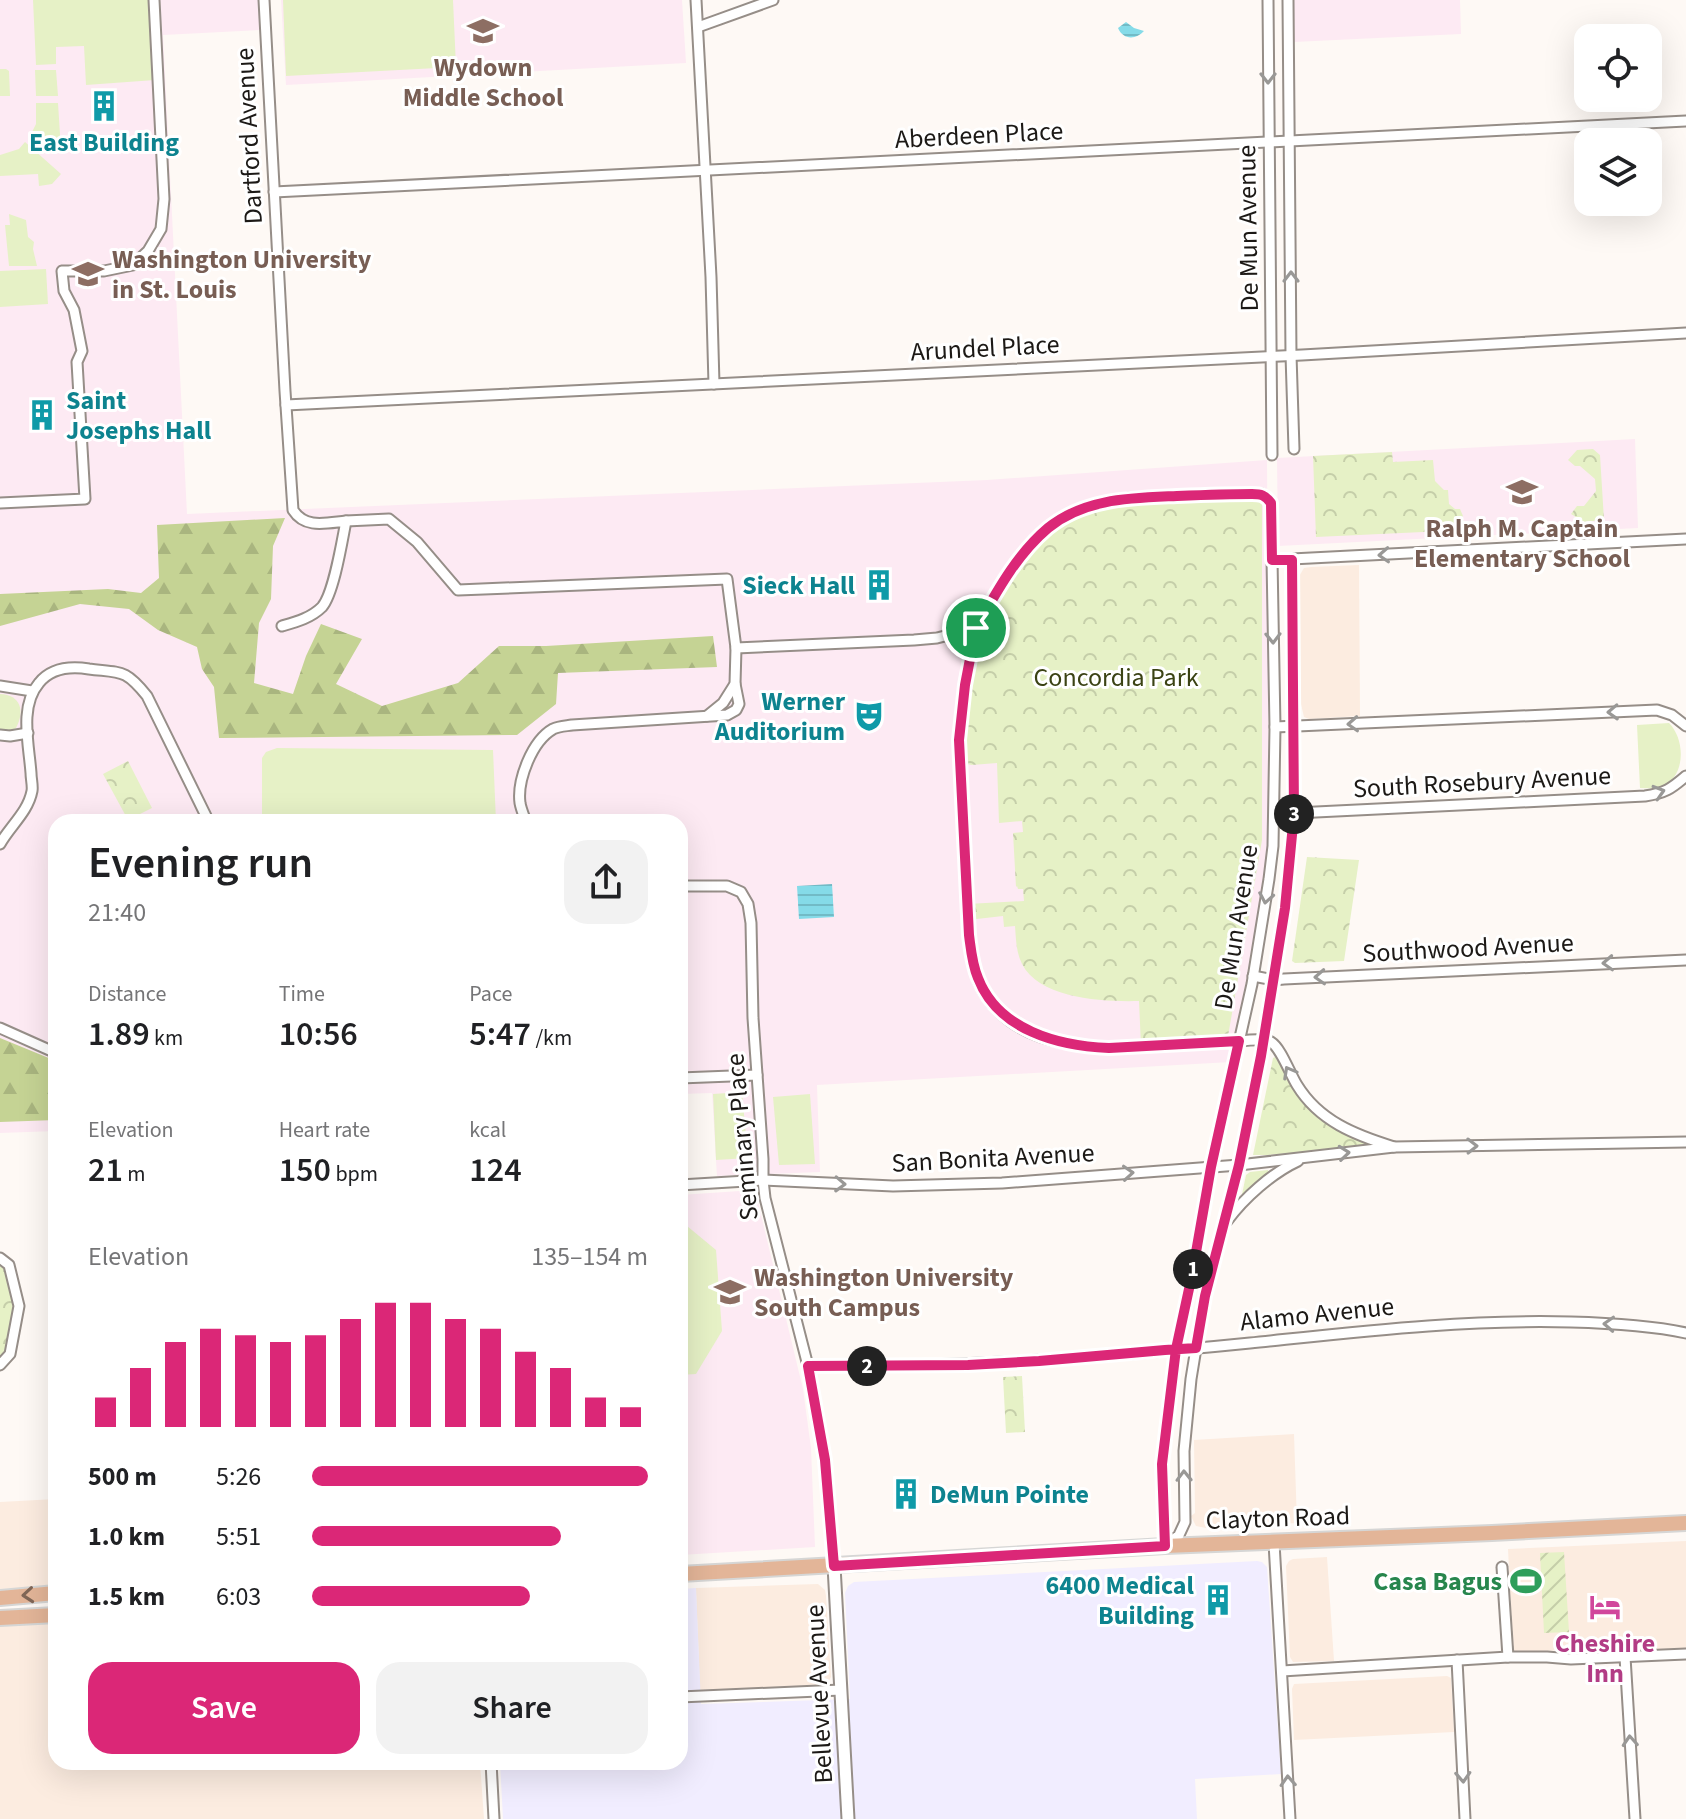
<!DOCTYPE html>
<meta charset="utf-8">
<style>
:root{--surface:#fff;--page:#f2f2f2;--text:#202124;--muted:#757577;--accent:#db2777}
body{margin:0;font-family:"Source Sans 3",sans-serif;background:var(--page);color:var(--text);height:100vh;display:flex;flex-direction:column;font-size:30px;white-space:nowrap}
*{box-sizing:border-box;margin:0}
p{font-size:26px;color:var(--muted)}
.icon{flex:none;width:44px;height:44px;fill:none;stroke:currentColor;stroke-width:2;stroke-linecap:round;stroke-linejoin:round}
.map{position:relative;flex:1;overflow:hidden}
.drawer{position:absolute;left:48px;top:814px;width:640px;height:956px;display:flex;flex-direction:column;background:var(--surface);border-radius:24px;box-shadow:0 8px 32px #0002}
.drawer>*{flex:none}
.buttons{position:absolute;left:1574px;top:24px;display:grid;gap:16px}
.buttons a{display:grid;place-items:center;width:88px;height:88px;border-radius:16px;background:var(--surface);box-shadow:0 8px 32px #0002;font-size:40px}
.pin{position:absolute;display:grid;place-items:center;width:68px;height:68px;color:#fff;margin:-34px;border:4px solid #fff;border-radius:50%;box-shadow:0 2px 8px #0007}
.km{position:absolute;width:40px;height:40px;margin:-20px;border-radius:50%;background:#222;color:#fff;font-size:22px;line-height:40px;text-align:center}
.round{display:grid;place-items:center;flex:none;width:84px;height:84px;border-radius:24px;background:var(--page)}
.headline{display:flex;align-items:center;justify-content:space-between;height:136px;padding:0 40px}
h1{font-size:44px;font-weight:600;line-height:60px}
.metrics{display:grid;grid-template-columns:repeat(3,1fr);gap:12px;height:136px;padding:8px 40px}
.metrics div{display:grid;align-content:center}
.metrics b{font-size:34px;font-weight:600}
.metrics small{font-size:22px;font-weight:400}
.metrics p{font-size:22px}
.chart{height:224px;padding:16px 40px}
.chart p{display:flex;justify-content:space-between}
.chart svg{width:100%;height:144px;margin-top:8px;stroke:var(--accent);stroke-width:6}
.cta{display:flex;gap:16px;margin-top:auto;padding:16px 40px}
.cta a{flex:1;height:92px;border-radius:24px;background:var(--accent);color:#fff;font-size:32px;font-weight:600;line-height:92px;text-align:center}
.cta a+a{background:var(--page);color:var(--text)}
ul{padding:0 40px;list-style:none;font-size:26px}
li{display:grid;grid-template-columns:128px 96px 1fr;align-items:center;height:60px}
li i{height:20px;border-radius:10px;background:var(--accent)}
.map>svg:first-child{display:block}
.built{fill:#fcece0}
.education{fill:#fdeaf3}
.medical{fill:#f1edff}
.grass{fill:#e6f1c6}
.forest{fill:url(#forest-firs)}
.park{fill:url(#park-crowns)}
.garden{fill:url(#garden-furrows)}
.water{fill:url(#water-rules)}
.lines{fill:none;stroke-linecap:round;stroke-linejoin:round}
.minor-casing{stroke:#968e88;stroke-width:13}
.tertiary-casing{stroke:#968e88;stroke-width:15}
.primary-casing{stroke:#d6d6d5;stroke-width:18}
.minor{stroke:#fff;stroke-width:9}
.tertiary{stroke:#fff;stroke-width:11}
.primary{stroke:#e3b598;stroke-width:14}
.oneway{stroke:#999896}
.oneway2{stroke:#806757}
.route-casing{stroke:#fff;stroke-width:16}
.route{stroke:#db2777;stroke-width:10}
.labels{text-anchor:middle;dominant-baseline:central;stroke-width:6;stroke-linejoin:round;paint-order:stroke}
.education-label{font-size:26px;font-weight:bold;fill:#785e54;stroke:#fff}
.street-label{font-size:26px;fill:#1c1916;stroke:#fff}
.culture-label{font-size:26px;font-weight:bold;fill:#0d838f;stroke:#fff;text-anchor:end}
.park-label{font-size:26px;fill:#3b4314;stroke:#fff}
.leisure-label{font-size:26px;font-weight:bold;fill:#27864d;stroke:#fff;text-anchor:end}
.hotel-label{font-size:26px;font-weight:bold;fill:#b23c85;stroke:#fff}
</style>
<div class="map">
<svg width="1686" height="1819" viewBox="0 0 1686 1819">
<defs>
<pattern id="forest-firs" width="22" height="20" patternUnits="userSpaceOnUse" patternTransform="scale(2)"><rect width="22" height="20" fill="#c5d394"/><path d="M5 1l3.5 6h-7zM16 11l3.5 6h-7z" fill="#a9b57f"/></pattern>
<pattern id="park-crowns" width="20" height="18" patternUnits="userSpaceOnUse" patternTransform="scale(2)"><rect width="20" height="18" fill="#e6f1c6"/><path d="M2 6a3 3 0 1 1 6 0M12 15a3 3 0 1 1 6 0" fill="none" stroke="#c5cea9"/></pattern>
<pattern id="garden-furrows" width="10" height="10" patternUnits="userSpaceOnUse" patternTransform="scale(2)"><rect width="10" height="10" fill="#e6f1c6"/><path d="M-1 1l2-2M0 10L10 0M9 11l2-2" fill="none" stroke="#c5cea9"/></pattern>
<pattern id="water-rules" width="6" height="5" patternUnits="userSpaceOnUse" patternTransform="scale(2)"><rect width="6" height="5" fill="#85dbe8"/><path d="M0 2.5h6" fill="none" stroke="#72bbc6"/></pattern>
</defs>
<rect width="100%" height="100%" fill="#fef9f5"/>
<!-- built -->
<g class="built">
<path d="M1359 565 1360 716 1309 719 1304 717 1301 704 1298 578 1304 568 1311 567Z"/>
<path d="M1294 1434 1297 1523 1206 1528 1196 1526 1191 1516 1195 1513 1194 1440Z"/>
<path d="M56 1499V1587L0 1589V1502Z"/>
<path d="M1686 1541V1650L1566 1655 1561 1650 1513 1653 1508 1549Z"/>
<path d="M1327 1557 1334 1661 1293 1662 1290 1657 1286 1566 1289 1561 1293 1559Z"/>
<path d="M818 1584 825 1590 826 1596 831 1677 828 1682 822 1685 700 1690 696 1588Z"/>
<path d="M56 1623V1762H480L484 1819H0V1625Z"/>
<path d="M1447 1676 1451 1678 1454 1732 1294 1740 1292 1689 1294 1684Z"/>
</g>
<!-- education -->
<g class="education">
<path d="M0 0H258L260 30 163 35 187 514 987 480 1267 460 1269 804 1268 843 1262 894 1231 1062 817 1085 820 1172 717 1176 712 1093 680 1094V822H56V1131L0 1133Z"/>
<path d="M281 0H682L686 63 286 85Z"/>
<path d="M1294 0H1460L1461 34 1294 42Z"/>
<path d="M1635 439 1638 528 1278 546 1277 458Z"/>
<path d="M755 1190 803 1389 811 1448 815 1547 680 1555V1195Z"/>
</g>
<!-- medical -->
<path class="medical" d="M1257 1561 1262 1562 1267 1567 1281 1774 1195 1779 1197 1819H503L500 1762H680V1589L696 1588 701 1704 850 1699 845 1593 848 1586 854 1582Z"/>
<!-- grass -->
<g class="grass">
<path d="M33 0H151L155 80 86 85 84 46 56 47V64L36 65Z"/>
<path d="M283 0H453L456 67 286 76Z"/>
<path d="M0 69H6L9 71 10 96H0Z"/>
<path d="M35 70H56L58 96H36Z"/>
<path d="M36 103H58L61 150H40L28 140 36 124Z"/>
<path d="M25 142 61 174 52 184 39 186 38 174 0 176V155L19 149Z"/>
<path d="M9 214 26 220 28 237 34 242 33 249 37 266H9L5 225H10Z"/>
<path d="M46 269 48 304 0 307V271Z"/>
<path d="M0 694C21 695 25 711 16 728L8 732 0 730Z"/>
<path d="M1669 723C1686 740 1686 779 1660 787 1654 789 1647 788 1640 788L1637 725Z"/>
<path d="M277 748 493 750 496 822H262V758L266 752Z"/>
<path d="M742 1092 748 1158 716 1160 713 1094Z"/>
<path d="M810 1094 815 1164 779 1165 773 1097Z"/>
<path d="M1268 1170 1269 1173 1240 1204 1246 1175 1250 1172Z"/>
<path d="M686 1217 687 1226 716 1250 722 1331 696 1374 680 1375V1218Z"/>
</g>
<!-- forest -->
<g class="forest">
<path d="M285 518 273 546 271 599 259 623 254 683 293 694 306 656 321 624 362 639 336 684 382 706 458 683 499 646H546L713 636 717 667 558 673 556 704 517 735 219 738 214 687 202 669 197 647 158 630 129 609 80 604 0 626V594L108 589 141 593 159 578 157 525Z"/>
<path d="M0 1038 56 1061V1120L0 1122Z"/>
</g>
<!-- park -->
<g class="park">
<path d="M1593 449 1600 455 1604 520 1584 522 1571 514 1577 506H1584L1596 491 1595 479 1580 466H1575L1568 460 1577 450Z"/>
<path d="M1392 452 1393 462 1433 460 1435 481 1444 490H1448L1449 504 1455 509H1460L1463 516 1461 519 1470 525 1466 530 1316 537 1313 456Z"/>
<path d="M1262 494V840L1227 1042 1141 1046 1139 1001C1104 1002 1040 999 1022 964 1016 952 1016 939 1015 926L1004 927 1003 916 968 920 967 904 1024 901 1023 889H1018L1017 886 1016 887 1013 833 1023 832 1022 821 999 823 997 763 972 765 960 763 974 642 992 600 1049 527 1096 504Z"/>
<path d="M128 761 152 808 128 820 103 774Z"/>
<path d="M1307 857 1359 860 1344 961 1295 963 1292 961Z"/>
<path d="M1275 1057 1303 1100 1381 1146 1267 1155H1253L1273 1058Z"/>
<path d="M0 1258 9 1265 19 1306 10 1354 0 1365Z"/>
<path d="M1022 1376 1025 1432 1006 1433 1003 1377Z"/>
</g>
<!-- garden -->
<path class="garden" d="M1564 1552 1569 1632 1544 1633 1540 1553Z"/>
<!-- water -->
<g class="water">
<path d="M1126 22 1134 28 1144 31C1136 40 1123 40 1118 28Z"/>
<path d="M832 884 834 917 799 919 797 886Z"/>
</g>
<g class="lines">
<defs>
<g id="minor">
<path d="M264 0 285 391 293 510C305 529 326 523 346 521 342 541 334 593 322 607 311 618 296 622 282 626"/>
<path d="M696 0 711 277 714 384"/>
<path d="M1268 0 1272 455"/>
<path d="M1288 0 1291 355 1294 449"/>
<path d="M698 27 773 0"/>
<path d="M274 192 1686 121"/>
<path d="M286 405 1302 355 1686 333"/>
<path d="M0 503 85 499 77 362 82 351 74 310 64 291 62 271H104L133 265 148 251 161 229 164 199 154 0"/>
<path d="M346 521 389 519 417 542 458 590 727 579 736 648 735 684 723 703 707 716"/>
<path d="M1272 560 1686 539"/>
<path d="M736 648 914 640 937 638 976 628"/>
<path d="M0 686 32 691"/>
<path d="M1275 727 1657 710 1672 715 1686 726"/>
<path d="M0 735 10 736 28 733"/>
<path d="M1275 814 1645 796C1665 793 1671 789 1686 776"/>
<path d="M526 822C524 816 521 809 520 803 517 780 532 741 553 729 559 726 566 726 572 725L727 715 736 710 739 704 735 684"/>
<path d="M0 844C10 826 28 812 32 791 33 786 31 779 31 773 29 745 19 706 39 683 51 668 70 666 89 669 122 673 125 669 147 696L209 822"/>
<path d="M680 886H727L741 892 748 904 751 923 753 1018 763 1159V1180L765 1198 808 1366 825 1460 834 1566"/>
<path d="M1253 976 1274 980 1284 979 1686 960"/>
<path d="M0 1028 56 1053"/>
<path d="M680 1078 757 1075"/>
<path d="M680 1185 763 1180 893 1186 1002 1183 1239 1165 1394 1147 1686 1142"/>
<path d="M1227 1221C1244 1198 1272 1173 1298 1161"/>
<path d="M0 1258 9 1265 19 1306 10 1354 0 1365"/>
<path d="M808 1366C957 1368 1102 1358 1250 1343 1357 1332 1464 1319 1571 1322 1609 1323 1649 1325 1686 1333"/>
<path d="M1274 1543 1290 1819"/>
<path d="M1165 1546 1162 1464 1176 1349 1192 1275 1211 1167 1252 984 1269 879 1273 846 1275 727 1271 503 1262 494H1252L1130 498 1096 504 1074 512 1049 527 1027 548 992 600 976 628 965 685 959 740 969 935C972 955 973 976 985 994 1021 1052 1100 1049 1159 1046 1182 1044 1204 1044 1227 1042 1237 1042 1263 1037 1271 1042 1281 1048 1290 1074 1297 1085 1319 1121 1355 1135 1394 1147"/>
<path d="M1165 1546 1179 1535 1185 1522 1184 1451 1191 1379 1198 1336 1205 1296 1239 1165 1261 1056 1285 908 1294 814 1292 560"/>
<path d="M1502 1567 1508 1657"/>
<path d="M1625 1657 1635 1819"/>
<path d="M1457 1660 1465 1819"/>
<path d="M1282 1671 1508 1657H1547L1571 1659 1686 1654"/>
<path d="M680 1697 841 1690"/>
<path d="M491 1762 494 1819"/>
</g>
<path id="tertiary" d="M834 1566 848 1819"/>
<g id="primary">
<path d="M680 1574 1165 1546 1492 1533 1686 1523"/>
<path d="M0 1598 56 1593"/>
<path d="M0 1618 56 1615"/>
</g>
</defs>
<!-- minor casing -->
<use href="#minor" class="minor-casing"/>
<!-- tertiary casing -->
<use href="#tertiary" class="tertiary-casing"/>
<!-- primary casing -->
<use href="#primary" class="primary-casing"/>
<!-- minor -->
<use href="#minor" class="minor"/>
<!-- tertiary -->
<use href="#tertiary" class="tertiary"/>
<!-- primary -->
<use href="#primary" class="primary"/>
</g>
<!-- one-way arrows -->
<defs><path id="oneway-chevron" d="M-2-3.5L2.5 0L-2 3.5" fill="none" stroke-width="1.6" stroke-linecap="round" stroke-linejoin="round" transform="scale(2)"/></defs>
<g class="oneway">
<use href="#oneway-chevron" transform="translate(1268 78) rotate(90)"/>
<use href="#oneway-chevron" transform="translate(1291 277) rotate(-90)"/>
<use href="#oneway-chevron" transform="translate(1384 555) rotate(177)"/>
<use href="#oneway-chevron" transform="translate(1273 638) rotate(89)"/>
<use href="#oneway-chevron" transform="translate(1613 712) rotate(178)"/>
<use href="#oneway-chevron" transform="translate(1353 724) rotate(177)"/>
<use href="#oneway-chevron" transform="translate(1659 792) rotate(-17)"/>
<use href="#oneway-chevron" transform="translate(1266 898) rotate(100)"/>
<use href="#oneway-chevron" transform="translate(1608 963) rotate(177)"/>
<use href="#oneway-chevron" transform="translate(1320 977) rotate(177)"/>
<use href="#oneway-chevron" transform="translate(1289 1072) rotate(-119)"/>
<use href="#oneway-chevron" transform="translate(1472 1146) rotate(-1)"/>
<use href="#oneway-chevron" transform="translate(1344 1153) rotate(-6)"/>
<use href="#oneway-chevron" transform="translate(1128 1173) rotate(-4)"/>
<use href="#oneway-chevron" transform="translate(840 1184) rotate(2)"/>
<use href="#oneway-chevron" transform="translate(1609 1324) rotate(-177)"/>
<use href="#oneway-chevron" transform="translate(1184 1476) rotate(-91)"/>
<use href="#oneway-chevron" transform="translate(1630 1741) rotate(-94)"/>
<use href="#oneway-chevron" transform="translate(1463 1777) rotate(87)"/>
<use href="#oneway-chevron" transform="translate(1288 1781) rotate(-93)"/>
</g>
<use class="oneway2" href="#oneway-chevron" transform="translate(28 1595) rotate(175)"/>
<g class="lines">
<defs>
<path id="route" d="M976 628 965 685 959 740 969 935C971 950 972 964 978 978 998 1030 1058 1046 1109 1048L1239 1041 1211 1167 1192 1275 1176 1349 1162 1464 1165 1546 834 1566 825 1460 808 1366 968 1365 1039 1361 1165 1350 1196 1348 1205 1296 1239 1165 1261 1056 1285 908 1294 814 1292 560H1272L1271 503C1265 495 1261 494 1252 494 1227 494 1202 495 1177 496 1132 498 1085 498 1048 528 1016 555 996 593 976 628"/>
</defs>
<!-- route casing -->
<use href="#route" class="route-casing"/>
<!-- route -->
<use href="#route" class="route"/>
</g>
<!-- icons -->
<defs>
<symbol id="school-bare" viewBox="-9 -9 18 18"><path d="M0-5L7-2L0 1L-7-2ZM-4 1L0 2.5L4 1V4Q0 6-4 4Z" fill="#8d6e63" stroke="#fff" stroke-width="2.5" paint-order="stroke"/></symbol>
<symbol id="building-bare" viewBox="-9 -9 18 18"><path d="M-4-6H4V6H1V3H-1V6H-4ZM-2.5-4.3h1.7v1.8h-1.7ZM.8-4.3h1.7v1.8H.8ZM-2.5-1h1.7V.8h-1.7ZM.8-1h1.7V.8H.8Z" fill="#0f9aa8" stroke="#fff" stroke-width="2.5" paint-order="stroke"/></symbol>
<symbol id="university-bare" viewBox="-9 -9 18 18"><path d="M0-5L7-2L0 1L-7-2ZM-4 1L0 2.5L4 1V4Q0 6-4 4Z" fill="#8d6e63" stroke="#fff" stroke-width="2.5" paint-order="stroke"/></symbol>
<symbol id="theatre-bare" viewBox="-9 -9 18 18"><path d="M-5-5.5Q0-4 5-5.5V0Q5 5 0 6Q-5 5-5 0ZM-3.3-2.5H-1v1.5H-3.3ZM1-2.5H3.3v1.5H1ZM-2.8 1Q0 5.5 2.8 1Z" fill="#0f9aa8" stroke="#fff" stroke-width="2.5" paint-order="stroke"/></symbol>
<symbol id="stadium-bare" viewBox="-9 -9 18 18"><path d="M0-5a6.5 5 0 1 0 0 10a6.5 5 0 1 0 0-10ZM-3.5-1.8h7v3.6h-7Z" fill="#2e9e5b" stroke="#fff" stroke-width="2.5" paint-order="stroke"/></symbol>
<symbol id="hotel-bare" viewBox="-9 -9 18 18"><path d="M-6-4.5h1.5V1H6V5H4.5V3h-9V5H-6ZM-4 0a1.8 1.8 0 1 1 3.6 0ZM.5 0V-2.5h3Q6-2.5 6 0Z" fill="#d1479c" stroke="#fff" stroke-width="2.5" paint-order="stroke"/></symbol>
</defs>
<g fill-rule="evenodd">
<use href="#school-bare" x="461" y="9" width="44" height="44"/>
<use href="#building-bare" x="82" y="84" width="44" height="44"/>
<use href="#university-bare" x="66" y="252" width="44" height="44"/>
<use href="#building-bare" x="20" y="393" width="44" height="44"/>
<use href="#school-bare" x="1500" y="470" width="44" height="44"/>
<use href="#building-bare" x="857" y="563" width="44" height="44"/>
<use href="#theatre-bare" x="847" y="694" width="44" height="44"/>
<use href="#university-bare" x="708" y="1270" width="44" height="44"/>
<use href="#building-bare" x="884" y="1472" width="44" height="44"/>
<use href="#stadium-bare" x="1504" y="1559" width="44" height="44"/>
<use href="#building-bare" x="1196" y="1578" width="44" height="44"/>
<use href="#hotel-bare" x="1583" y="1585" width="44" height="44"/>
</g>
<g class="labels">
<!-- education labels -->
<g class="education-label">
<text x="483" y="67">Wydown<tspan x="483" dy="30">Middle School</tspan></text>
<text x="112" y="259" text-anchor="start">Washington University<tspan x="112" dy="30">in St. Louis</tspan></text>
<text x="1522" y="528">Ralph M. Captain<tspan x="1522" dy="30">Elementary School</tspan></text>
<text x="754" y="1277" text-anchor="start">Washington University<tspan x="754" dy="30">South Campus</tspan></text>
</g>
<!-- street labels -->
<g class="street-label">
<text transform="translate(979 135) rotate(-3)">Aberdeen Place</text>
<text transform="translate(249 136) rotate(-93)">Dartford Avenue</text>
<text transform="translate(1248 228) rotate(-91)">De Mun Avenue</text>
<text transform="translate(985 348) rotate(-3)">Arundel Place</text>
<text transform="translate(1482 782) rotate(-3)">South Rosebury Avenue</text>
<text transform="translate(1236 927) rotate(-81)">De Mun Avenue</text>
<text transform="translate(1468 948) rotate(-3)">Southwood Avenue</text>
<text transform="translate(742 1137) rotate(-95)">Seminary Place</text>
<text transform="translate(993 1158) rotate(-3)">San Bonita Avenue</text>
<text transform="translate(1317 1314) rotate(-6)">Alamo Avenue</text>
<text transform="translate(1278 1518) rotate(-2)">Clayton Road</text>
<text transform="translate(819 1694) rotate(-93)">Bellevue Avenue</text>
</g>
<!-- culture labels -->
<g class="culture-label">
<text x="104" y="142" text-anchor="middle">East Building</text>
<text x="66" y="400" text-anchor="start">Saint<tspan x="66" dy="30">Josephs Hall</tspan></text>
<text x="855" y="585">Sieck Hall</text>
<text x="845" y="701">Werner<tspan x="845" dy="30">Auditorium</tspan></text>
<text x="930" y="1494" text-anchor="start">DeMun Pointe</text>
<text x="1194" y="1585">6400 Medical<tspan x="1194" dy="30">Building</tspan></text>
</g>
<!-- park labels -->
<g class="park-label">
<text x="1116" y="677">Concordia Park</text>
</g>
<!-- leisure labels -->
<g class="leisure-label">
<text x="1502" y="1581">Casa Bagus</text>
</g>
<!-- hotel labels -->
<g class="hotel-label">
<text x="1605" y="1643">Cheshire<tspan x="1605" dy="30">Inn</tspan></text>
</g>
</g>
</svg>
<div class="buttons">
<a><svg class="icon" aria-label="locate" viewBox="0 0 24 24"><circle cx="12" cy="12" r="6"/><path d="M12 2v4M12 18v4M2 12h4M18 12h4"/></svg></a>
<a><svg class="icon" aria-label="layers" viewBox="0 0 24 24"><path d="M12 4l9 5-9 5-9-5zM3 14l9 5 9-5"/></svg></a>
</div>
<div class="pin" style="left:976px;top:628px;background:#1e9e55"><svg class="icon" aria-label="arrive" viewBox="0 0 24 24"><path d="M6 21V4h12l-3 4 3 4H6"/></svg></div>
<b class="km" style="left:1193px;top:1269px">1</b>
<b class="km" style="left:867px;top:1366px">2</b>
<b class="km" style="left:1294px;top:814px">3</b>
<section class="drawer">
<div class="headline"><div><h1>Evening run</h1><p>21:40</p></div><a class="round"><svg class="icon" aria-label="share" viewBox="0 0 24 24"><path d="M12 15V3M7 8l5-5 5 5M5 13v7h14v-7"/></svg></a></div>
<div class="metrics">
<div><p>Distance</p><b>1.89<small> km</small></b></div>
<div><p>Time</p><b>10:56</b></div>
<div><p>Pace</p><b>5:47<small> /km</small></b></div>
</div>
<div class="metrics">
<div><p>Elevation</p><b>21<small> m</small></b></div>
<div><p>Heart rate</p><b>150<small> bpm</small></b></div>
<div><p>kcal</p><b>124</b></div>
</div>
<div class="chart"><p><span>Elevation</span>135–154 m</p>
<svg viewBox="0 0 160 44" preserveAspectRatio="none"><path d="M5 44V35M15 44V26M25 44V18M35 44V14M45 44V16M55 44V18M65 44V16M75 44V11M85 44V6M95 44V6M105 44V11M115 44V14M125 44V21M135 44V26M145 44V35M155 44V38"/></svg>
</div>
<ul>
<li><b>500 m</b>5:26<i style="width:100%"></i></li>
<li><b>1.0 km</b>5:51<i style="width:74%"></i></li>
<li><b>1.5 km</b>6:03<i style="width:65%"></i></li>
</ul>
<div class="cta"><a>Save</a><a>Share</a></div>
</section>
</div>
